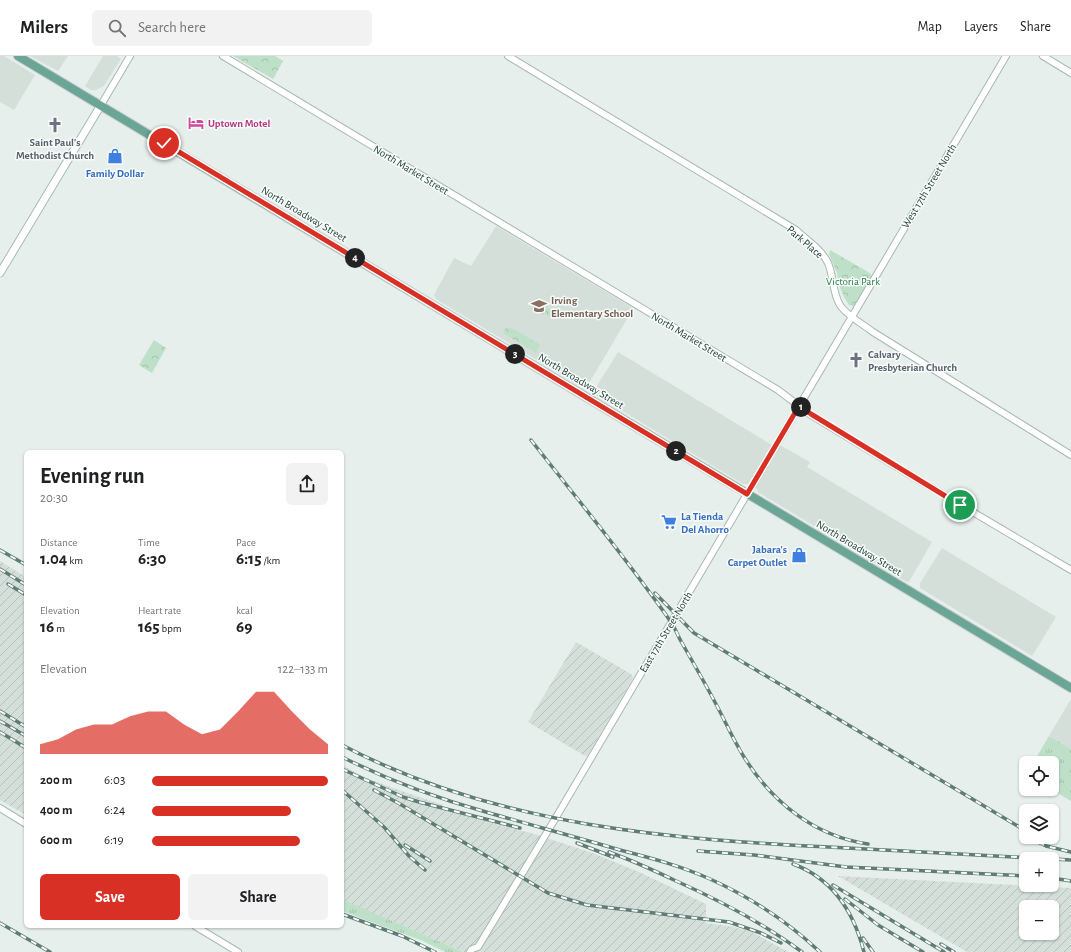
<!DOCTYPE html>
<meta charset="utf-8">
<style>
:root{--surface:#fff;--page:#f2f2f2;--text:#202124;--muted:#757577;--line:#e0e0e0;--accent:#d93025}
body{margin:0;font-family:"Alegreya Sans",sans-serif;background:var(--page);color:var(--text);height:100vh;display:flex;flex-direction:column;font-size:15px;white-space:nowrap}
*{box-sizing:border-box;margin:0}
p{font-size:13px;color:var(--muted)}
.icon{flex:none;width:22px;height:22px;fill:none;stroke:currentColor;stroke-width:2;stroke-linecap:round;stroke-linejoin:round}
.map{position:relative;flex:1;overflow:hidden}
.side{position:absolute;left:24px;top:394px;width:320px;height:478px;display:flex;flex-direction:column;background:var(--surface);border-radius:6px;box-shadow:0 1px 3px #0004}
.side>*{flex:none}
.controls{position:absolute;left:1019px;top:700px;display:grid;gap:8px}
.controls a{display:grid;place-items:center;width:40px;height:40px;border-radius:6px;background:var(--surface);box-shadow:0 1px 3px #0004;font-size:20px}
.pin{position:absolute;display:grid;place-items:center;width:34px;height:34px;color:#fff;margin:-17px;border:2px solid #fff;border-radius:50%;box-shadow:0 1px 4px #0007}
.km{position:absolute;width:20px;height:20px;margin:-10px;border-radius:50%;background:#222;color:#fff;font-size:11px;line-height:20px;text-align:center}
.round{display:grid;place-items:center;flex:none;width:42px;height:42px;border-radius:6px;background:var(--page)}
.summary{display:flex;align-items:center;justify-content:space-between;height:68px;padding:0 16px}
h1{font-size:22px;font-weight:700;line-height:30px}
.metrics{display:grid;grid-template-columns:repeat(3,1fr);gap:6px;height:68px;padding:4px 16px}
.metrics div{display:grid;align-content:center}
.metrics b{font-size:17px;font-weight:700}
.metrics small{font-size:11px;font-weight:400}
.metrics p{font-size:11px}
.chart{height:112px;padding:8px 16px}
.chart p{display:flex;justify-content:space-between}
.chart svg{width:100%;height:72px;margin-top:4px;fill:var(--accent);opacity:.7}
.button{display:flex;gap:8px;margin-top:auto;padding:8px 16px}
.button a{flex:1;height:46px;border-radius:6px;background:var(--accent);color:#fff;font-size:16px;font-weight:700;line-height:46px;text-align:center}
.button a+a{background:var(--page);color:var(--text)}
ul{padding:0 16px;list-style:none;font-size:13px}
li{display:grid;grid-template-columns:64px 48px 1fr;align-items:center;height:30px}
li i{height:10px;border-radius:5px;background:var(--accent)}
header{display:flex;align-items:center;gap:24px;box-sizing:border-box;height:56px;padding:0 20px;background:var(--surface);border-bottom:1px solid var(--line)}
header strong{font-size:19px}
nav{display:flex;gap:22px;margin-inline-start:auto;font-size:14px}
.search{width:280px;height:36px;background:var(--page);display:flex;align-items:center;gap:10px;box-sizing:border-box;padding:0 14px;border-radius:6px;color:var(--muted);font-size:15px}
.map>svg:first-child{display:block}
.built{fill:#d4dfda}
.industrial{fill:url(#industrial-furrows);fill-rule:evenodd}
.grass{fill:url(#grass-tufts)}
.park{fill:url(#park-crowns)}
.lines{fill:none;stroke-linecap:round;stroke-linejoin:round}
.tertiary-casing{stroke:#a8b8b2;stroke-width:8}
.secondary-casing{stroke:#a4bbb3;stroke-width:9}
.primary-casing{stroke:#c2cac8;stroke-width:10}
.tertiary{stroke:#fff;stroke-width:6}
.secondary{stroke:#fff;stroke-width:7}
.primary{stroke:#6aa596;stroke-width:8}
.rail-casing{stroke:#5f7d75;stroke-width:3.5}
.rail{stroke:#f7fbf9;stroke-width:2;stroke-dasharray:6;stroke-linecap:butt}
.route-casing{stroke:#fff;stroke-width:8}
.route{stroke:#d93025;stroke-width:5}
.labels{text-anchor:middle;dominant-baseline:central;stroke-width:3;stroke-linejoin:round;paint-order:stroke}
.hotel-label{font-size:11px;font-weight:bold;fill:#b23c85;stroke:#f7fbf9;text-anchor:start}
.worship-label{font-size:11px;font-weight:bold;fill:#5b616d;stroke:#f7fbf9}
.street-label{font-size:11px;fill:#24423a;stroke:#f7fbf9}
.shop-label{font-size:11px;font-weight:bold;fill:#366cbe;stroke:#f7fbf9}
.park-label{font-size:11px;fill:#2d7a4b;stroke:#f7fbf9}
.education-label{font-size:11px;font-weight:bold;fill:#785e54;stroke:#f7fbf9;text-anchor:start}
</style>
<header>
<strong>Milers</strong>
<div class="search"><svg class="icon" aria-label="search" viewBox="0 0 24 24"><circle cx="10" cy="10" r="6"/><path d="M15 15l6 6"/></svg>Search here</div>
<nav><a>Map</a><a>Layers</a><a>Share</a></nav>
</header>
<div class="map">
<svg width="1071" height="896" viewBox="0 0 1071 896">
<defs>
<pattern id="industrial-furrows" width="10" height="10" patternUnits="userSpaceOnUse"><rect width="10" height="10" fill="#d4dfda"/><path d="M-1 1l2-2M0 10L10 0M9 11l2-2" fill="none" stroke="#b6c1bc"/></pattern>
<pattern id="grass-tufts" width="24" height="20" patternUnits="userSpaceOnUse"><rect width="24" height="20" fill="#bfe0c8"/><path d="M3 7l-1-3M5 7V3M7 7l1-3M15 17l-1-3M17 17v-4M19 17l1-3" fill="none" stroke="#a4c1ad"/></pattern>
<pattern id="park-crowns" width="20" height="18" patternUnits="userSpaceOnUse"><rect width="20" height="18" fill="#bfe0c8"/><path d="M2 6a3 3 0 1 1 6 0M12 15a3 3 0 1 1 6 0" fill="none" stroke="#a4c1ad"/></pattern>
</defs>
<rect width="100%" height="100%" fill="#e6efeb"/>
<!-- built -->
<g class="built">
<path d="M0 0H4L35 19 14 54 0 46Z"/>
<path d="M30 0H68L58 15Z"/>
<path d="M103 0H117L121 3 104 30 96 34H91L85 30Z"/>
<path d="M496 170 631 251V254L630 258 588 329 581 330 578 329 436 243 434 239 454 202 471 210Z"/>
<path d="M618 296 772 389 748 428H743L596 339 595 336V333Z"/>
<path d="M780 389 810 406 807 411 932 486 910 524 908 526 905 525 758 436 756 432 757 429Z"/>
<path d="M942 492 1056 561 1032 600 920 532V527Z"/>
<path d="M1071 643V693L1049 680Z"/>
</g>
<!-- industrial -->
<g class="industrial">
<path d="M0 505 26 521V759L0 744Z"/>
<path d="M576 586 631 618 633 621 632 624 588 699 585 700 528 666Z"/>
<path d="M342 709 364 721 393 732 443 749V754L538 779 595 798 639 816 706 848V867L734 871 752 876 788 896H463L342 844Z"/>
<path d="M838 820 1071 832V896H967ZM1026 851H1052V877H1026Z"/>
</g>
<!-- grass -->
<g class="grass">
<path d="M1049 680 1071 693V745L1051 733H1052V707H1033Z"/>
<path d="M342 844 351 847 463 896H445L423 885 342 855Z"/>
</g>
<!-- park -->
<g class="park">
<path d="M233 0H275L283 5 273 23Z"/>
<path d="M830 194 870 217 872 220 854 250 849 249 844 241 839 229 837 217 829 198Z"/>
<path d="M537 241 553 257 550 261 544 257 543 259 531 252Z"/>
<path d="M506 271 516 274 539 288 540 290 536 297 503 277Z"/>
<path d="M154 284 166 292 152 317 139 309Z"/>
</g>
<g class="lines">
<defs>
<g id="tertiary">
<path d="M223 0 778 334 811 359 927 429 1071 514"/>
<path d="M508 0 796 174C807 184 822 194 828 207 834 221 832 236 840 249 846 259 864 269 873 276L1071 399"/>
<path d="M1043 0 1071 17"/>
<path d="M101 49 130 0"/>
<path d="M0 752 26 768"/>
<path d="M195 870 238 896"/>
<path d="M470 896 472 893 478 891 555 763 1006 0"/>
</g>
<path id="secondary" d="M0 217 101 49"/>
<path id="primary" d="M18 0 1071 632"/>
</defs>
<!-- tertiary casing -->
<use href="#tertiary" class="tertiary-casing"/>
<!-- secondary casing -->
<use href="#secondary" class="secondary-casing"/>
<!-- primary casing -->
<use href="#primary" class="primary-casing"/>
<!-- tertiary -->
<use href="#tertiary" class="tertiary"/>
<!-- secondary -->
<use href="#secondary" class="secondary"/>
<!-- primary -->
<use href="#primary" class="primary"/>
<defs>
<g id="rail">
<path d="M531 384C578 444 627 503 671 566 675 572 678 580 682 587 694 608 706 629 717 650 726 667 734 685 744 701 772 746 814 780 868 788"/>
<path d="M0 494 26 509"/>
<path d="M0 513 26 529"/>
<path d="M8 528 26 539"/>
<path d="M655 537 694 577 1026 775"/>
<path d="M0 655 26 671"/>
<path d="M0 665 26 680"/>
<path d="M0 676 26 692"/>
<path d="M342 689C498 771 675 784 847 792 922 796 996 800 1071 804"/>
<path d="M342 701C388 724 436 742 486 756 531 769 576 781 620 794 651 802 681 810 710 823 750 841 788 866 820 896"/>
<path d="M342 713 403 741 419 746 520 772"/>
<path d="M342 734 384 771 409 800 425 814"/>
<path d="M374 734 400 748 548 837 587 849 729 866 761 877 781 887"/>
<path d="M1028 781 1046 790 1071 796"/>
<path d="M577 787 613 801"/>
<path d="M405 789 430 805"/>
<path d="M698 795 754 799 846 811 1026 820"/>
<path d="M609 796C631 804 653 814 674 824 719 844 763 867 802 896"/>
<path d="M793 808C834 823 854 857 864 896"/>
<path d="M1052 822 1071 825"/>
<path d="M833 829 944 896"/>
<path d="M845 843 878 869 923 896"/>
<path d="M342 858 402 880 435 896"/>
<path d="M0 867 50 896"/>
<path d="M863 882 873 896"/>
<path d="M941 888 954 896"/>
</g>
</defs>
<!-- rail casing -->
<use href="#rail" class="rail-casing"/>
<!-- rail -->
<use href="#rail" class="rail"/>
</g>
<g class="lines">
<defs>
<path id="route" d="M164 87 747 438 799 350 811 358 960 449"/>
</defs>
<!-- route casing -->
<use href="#route" class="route-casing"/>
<!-- route -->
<use href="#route" class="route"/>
</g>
<!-- icons -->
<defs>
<symbol id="hotel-bare" viewBox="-9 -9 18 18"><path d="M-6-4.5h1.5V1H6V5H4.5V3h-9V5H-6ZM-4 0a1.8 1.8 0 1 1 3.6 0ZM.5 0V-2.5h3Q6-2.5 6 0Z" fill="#d1479c" stroke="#f7fbf9" stroke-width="2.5" paint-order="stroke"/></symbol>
<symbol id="church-bare" viewBox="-9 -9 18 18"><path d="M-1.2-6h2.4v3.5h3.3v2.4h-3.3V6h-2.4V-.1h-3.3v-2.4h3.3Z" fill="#6b7280" stroke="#f7fbf9" stroke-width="2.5" paint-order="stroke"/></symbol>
<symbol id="shop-bare" viewBox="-9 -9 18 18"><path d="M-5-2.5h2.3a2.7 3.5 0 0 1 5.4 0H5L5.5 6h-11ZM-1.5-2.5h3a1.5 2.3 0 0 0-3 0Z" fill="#3f7fe0" stroke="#f7fbf9" stroke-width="2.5" paint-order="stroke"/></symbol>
<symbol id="school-bare" viewBox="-9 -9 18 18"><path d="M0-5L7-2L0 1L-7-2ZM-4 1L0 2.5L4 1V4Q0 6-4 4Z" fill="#8d6e63" stroke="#f7fbf9" stroke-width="2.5" paint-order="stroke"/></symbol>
<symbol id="supermarket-bare" viewBox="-9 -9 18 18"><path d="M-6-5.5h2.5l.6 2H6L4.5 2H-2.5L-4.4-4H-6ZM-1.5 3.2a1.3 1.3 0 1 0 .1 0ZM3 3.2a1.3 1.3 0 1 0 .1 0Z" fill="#3f7fe0" stroke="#f7fbf9" stroke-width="2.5" paint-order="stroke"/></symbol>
</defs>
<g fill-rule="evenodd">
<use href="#hotel-bare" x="185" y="56" width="22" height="22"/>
<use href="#church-bare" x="44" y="58" width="22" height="22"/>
<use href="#shop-bare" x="104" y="89" width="22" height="22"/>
<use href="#school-bare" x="528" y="239" width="22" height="22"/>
<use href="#church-bare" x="845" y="293" width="22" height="22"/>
<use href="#supermarket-bare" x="658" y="455" width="22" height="22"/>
<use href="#shop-bare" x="788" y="488" width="22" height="22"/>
</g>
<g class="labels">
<!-- hotel labels -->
<g class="hotel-label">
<text x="208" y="67">Uptown Motel</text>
</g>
<!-- worship labels -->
<g class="worship-label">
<text x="55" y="86">Saint Paul's<tspan x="55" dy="13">Methodist Church</tspan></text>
<text x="868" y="298" text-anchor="start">Calvary<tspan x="868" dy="13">Presbyterian Church</tspan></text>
</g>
<!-- street labels -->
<g class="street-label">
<text transform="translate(411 114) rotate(31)">North Market Street</text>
<text transform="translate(929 130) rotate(-59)">West 17th Street North</text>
<text transform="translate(304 158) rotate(31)">North Broadway Street</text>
<text transform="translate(805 186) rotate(41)">Park Place</text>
<text transform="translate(689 281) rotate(31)">North Market Street</text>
<text transform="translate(581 325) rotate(31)">North Broadway Street</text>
<text transform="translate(859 492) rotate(31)">North Broadway Street</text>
<text transform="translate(666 576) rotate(-59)">East 17th Street North</text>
</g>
<!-- shop labels -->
<g class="shop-label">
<text x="115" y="117">Family Dollar</text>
<text x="681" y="460" text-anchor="start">La Tienda<tspan x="681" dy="13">Del Ahorro</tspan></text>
<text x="787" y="493" text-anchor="end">Jabara's<tspan x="787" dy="13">Carpet Outlet</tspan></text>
</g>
<!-- park labels -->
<g class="park-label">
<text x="853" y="225">Victoria Park</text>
</g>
<!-- education labels -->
<g class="education-label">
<text x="551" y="244">Irving<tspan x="551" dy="13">Elementary School</tspan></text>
</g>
</g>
</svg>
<div class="controls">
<a><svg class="icon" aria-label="locate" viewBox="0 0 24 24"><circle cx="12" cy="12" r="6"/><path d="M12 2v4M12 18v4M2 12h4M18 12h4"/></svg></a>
<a><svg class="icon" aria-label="layers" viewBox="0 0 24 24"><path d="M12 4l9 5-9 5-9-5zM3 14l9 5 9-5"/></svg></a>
<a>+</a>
<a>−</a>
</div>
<div class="pin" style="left:960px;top:449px;background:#1e9e55"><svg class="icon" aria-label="arrive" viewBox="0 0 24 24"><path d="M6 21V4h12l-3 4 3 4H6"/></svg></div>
<div class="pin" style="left:164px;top:87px;background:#d93025"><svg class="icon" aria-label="check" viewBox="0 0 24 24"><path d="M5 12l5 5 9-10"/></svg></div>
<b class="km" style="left:801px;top:351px">1</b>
<b class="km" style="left:676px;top:395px">2</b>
<b class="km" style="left:515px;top:298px">3</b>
<b class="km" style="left:355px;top:202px">4</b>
<section class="side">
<div class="summary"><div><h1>Evening run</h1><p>20:30</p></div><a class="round"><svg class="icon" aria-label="share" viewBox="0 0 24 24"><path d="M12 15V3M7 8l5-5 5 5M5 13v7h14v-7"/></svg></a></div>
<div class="metrics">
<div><p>Distance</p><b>1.04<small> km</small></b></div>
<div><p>Time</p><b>6:30</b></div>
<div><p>Pace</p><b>6:15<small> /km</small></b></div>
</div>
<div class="metrics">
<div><p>Elevation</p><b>16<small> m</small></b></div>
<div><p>Heart rate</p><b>165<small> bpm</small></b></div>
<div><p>kcal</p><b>69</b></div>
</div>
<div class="chart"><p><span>Elevation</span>122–133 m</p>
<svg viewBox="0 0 160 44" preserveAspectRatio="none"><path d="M0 44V38L10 35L20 29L30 26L40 26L50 21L60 18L70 18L80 26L90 32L100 29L110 18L120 6L130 6L140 18L150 29L160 38V44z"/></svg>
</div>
<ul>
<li><b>200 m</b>6:03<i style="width:100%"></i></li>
<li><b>400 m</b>6:24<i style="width:79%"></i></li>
<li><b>600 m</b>6:19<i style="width:84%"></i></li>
</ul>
<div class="button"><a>Save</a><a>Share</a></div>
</section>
</div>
